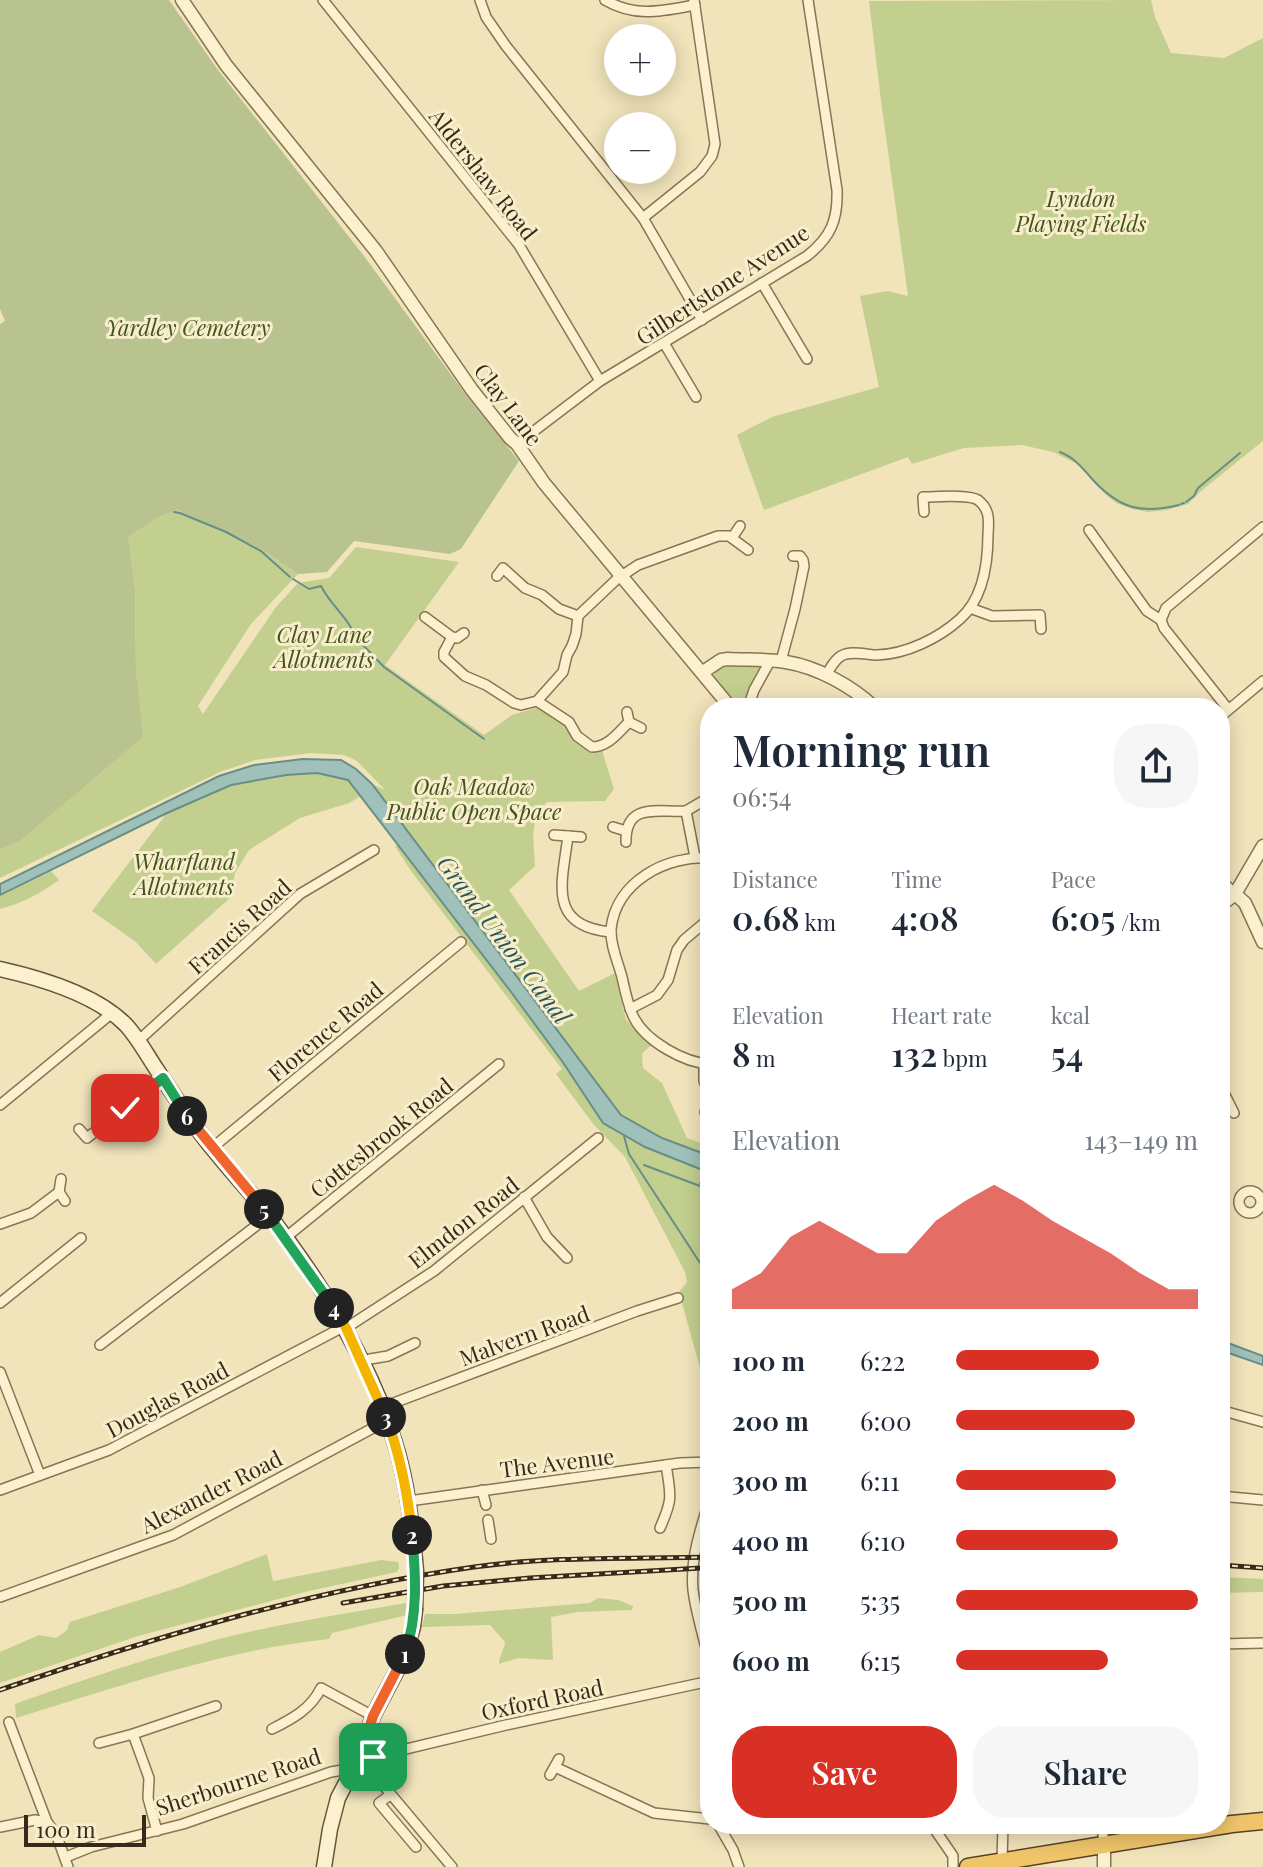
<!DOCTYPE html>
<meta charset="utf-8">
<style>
:root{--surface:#fff;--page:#f6f6f7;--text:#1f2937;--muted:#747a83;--accent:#d93025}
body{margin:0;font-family:"Playfair Display",serif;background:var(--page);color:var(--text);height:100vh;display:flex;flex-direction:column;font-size:30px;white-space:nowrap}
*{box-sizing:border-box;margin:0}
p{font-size:26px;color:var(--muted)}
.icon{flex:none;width:44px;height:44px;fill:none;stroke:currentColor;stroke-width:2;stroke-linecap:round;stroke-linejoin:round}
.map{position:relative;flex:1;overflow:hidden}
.sheet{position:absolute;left:700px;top:698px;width:530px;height:1136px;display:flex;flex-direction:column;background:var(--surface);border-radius:32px;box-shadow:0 4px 20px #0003}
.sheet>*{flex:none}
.fabs{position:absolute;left:604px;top:24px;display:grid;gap:16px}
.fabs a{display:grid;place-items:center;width:72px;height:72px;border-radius:50%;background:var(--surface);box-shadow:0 4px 20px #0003;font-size:40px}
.scale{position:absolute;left:24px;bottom:20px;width:122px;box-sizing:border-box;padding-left:8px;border:4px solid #372a1a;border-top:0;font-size:22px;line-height:28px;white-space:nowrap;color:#372a1a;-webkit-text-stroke:6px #f8eecb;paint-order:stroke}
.pin{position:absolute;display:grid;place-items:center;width:68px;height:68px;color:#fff;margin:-34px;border-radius:16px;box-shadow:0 4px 12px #0006}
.km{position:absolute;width:40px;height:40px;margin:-20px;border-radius:50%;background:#222;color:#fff;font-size:22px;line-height:40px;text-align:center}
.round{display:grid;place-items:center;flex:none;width:84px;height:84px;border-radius:32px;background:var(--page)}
.headline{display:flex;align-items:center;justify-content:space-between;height:136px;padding:0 32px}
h1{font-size:44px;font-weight:600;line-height:60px}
.metrics{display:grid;grid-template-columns:repeat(3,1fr);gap:12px;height:136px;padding:8px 32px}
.metrics div{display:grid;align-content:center}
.metrics b{font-size:34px;font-weight:600}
.metrics small{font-size:22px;font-weight:400}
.metrics p{font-size:22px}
.chart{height:224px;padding:16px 32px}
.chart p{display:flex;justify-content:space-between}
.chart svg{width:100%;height:144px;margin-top:8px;fill:var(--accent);opacity:.7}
.button{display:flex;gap:16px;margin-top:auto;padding:16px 32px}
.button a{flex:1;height:92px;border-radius:32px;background:var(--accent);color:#fff;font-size:32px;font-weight:600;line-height:92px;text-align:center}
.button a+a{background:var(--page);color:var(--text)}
ul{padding:0 32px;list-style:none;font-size:26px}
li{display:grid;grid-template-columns:128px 96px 1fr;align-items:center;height:60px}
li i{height:20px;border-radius:10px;background:var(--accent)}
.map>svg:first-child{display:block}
.green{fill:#c3cf8f}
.cemetery{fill:#b9c38f}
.water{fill:#a0c1ba;stroke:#678f88;stroke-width:2}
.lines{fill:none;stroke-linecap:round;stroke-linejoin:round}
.stream{stroke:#678f88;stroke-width:2}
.minor-casing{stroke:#897454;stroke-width:12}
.tertiary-casing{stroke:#897454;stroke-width:15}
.secondary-casing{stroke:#6a5538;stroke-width:17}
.trunk-casing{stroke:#564129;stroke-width:19}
.minor{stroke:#fbf1cf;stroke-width:9}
.tertiary{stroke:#fbf1cf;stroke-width:12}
.secondary{stroke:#fbf1cf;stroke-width:14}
.trunk{stroke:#f0c56a;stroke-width:16}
.rail-casing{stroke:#372a1a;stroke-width:5}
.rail{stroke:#f8eecb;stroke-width:2;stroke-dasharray:6;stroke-linecap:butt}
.secondary-bridge-casing{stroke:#6a5538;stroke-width:17;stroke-linecap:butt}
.secondary-bridge{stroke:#fbf1cf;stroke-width:14}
.split-1-casing{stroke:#fff;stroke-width:16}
.split-2-casing{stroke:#fff;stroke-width:16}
.split-3-casing{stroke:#fff;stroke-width:16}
.split-4-casing{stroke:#fff;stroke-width:16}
.split-5-casing{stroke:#fff;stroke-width:16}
.split-6-casing{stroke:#fff;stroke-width:16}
.split-7-casing{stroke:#fff;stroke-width:16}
.split-1{stroke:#f0652b;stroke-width:10}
.split-2{stroke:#22a559;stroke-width:10}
.split-3{stroke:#f5b400;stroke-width:10}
.split-4{stroke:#f5b400;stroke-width:10}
.split-5{stroke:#22a559;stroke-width:10}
.split-6{stroke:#f0652b;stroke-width:10}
.split-7{stroke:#22a559;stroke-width:10}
.labels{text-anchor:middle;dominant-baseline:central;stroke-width:6;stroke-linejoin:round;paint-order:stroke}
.street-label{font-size:22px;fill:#372a1a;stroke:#f8eecb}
.park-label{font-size:22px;font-style:italic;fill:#43551f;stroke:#f8eecb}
.water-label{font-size:24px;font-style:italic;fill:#285858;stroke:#f8eecb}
</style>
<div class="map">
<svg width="1263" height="1867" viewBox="0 0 1263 1867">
<rect width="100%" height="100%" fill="#f1e4bb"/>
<!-- green -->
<g class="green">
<path d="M1151 0 1155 17 1171 53 1224 58 1263 38V441L1201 491 1188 504 1167 510 1148 512 1132 509 1116 503 1105 494 1077 464 1053 452 1022 445 964 448 912 464 908 457 764 510 737 435 772 417 879 387 860 296 888 291 908 296 881 101 869 1Z"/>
<path d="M177 510 263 550 298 574 251 624 198 706 203 714 276 607 298 583 329 578 356 547 459 562 385 665 484 735 512 715 539 707C548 713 560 719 566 727 577 740 583 754 602 750L614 789 605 801 547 802C528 824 534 839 535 866L509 890 579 991 615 973 626 1020 651 1045 642 1054 643 1068 662 1083 687 1138 710 1146V1156L662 1138 621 1115 372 784 385 790 357 761 344 755 311 753 255 760 220 772 0 878V850L20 841 142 737 136 671 135 589 127 539 157 518Z"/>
<path d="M721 665 762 667 745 708H742L713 678 716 670Z"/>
<path d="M317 773 348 780 361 796 349 803 300 818 249 850 235 873 230 898 156 964 136 942 92 911 167 813 231 785 286 775Z"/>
<path d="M399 845 562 1061 603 1123 645 1147 710 1173V1413V1404L682 1303 678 1298 679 1292 687 1282 685 1272 625 1157 594 1125 556 1074 562 1069 411 871 395 846Z"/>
<path d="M51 871 59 880C40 894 22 903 0 909V895Z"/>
<path d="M267 1554 273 1581 381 1560 398 1562 399 1568 397 1572 309 1591 138 1636 0 1683V1652L39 1635 56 1638 67 1630 70 1622 180 1587Z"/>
<path d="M1220 1577 1263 1579V1592L1220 1593Z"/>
<path d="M598 1598 618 1600 633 1606 632 1610 578 1612 551 1617 553 1660 518 1658 499 1664C499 1656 504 1650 505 1642L490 1625 422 1627 425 1614H454L590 1603Z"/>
<path d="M406 1603 407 1615 332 1633 329 1639C222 1650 119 1687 16 1718L15 1704C82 1680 150 1657 219 1639 281 1623 344 1614 406 1603Z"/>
</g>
<!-- cemetery -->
<path class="cemetery" d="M0 0H169L218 70 364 256 466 395 519 461 461 549 450 554 354 541 327 572 298 574 263 550 177 510 157 518 128 538 135 589 136 671 143 737 20 841 0 850V324L5 321 0 309Z"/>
<!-- water -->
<g class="water">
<path d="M303 759 341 760 356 769 372 784 621 1115 662 1138 710 1156V1173L645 1147 603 1123 562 1061 511 992 348 780 317 773 286 775 231 785 167 813 0 895V884L219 776 254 765Z"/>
<path d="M1220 1340 1263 1356V1365L1220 1350Z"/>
</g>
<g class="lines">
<!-- stream -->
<g class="stream">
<path d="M1060 452C1078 460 1081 467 1093 480 1120 509 1141 514 1179 505"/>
<path d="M1186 502 1194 496 1198 488 1240 453"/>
<path d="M1181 504 1184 503"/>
<path d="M174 512 180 513 226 532 261 551 290 577"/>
<path d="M293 579 309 589 321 586C331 606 349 618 357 639"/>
<path d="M363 645 384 667 484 739"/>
<path d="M624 1136 629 1154 704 1269 710 1282"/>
<path d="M644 1165 700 1186"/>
<path d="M700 1183 710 1217"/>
<path d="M704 1268 710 1255"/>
</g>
<defs>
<g id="minor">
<path d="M323 0 519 245 600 381"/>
<path d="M480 0 486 17 506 46 643 218 702 320"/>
<path d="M605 0C636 18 662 11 695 5"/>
<path d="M643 218 700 172 712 156 715 144 694 0"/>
<path d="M762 283 807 359"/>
<path d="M664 343 696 397"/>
<path d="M517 444 600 381 807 256C831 237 838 220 837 190L808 0"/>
<path d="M1089 530 1147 611 1161 620"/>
<path d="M732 538 740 526"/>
<path d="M497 576 503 568 525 588 542 595 559 609 578 616"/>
<path d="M970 608 992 616 1040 615 1041 629"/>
<path d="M425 617 452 637 457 638 464 633"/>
<path d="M452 637 444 652V657L465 676 486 685 514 703 521 705 537 701 563 672 567 655 572 646 576 634 578 616 617 579 638 565 718 536H729L748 550"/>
<path d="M781 661 795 609 804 566 803 560 800 556H793"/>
<path d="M826 675C830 669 834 660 841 656 851 650 867 655 877 655 907 654 939 638 960 619 984 598 988 563 988 534 989 521 990 509 978 500 968 494 936 497 923 497L924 512"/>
<path d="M537 701 569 722 577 736 592 747C608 747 618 733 629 722L627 712"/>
<path d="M748 708 754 690 770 661"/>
<path d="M1228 709 1164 628 1161 620 1166 608 1263 527"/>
<path d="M1220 717 1263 681"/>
<path d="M629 722 641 728"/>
<path d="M686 811 710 797"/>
<path d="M613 827 626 831"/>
<path d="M554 835 581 837"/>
<path d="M568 836C562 883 547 926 611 932"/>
<path d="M626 842C625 801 660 813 686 811L695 857"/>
<path d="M710 858C666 855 616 882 611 929 610 945 618 962 622 977 625 991 628 1006 634 1018 646 1041 684 1063 710 1064"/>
<path d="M1220 879 1235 894"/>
<path d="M630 1009 657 995 668 980 677 950 684 940 710 918"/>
<path d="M138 1041 300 894 374 850"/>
<path d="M704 1064V1081L710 1094"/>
<path d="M1220 1085 1234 1113"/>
<path d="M0 1105 112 1013"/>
<path d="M705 1112 710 1106"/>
<path d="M79 1129 87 1138 163 1078"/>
<path d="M212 1148 461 942"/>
<circle cx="1250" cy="1202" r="11"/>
<path d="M59 1192 61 1179"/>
<path d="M524 1197 547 1237 567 1258"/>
<path d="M0 1224 31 1213 59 1192 65 1201"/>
<path d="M285 1238 499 1064"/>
<path d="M0 1303 81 1238"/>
<path d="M346 1328 434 1271 598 1138"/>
<path d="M100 1345 269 1216"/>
<path d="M363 1362 370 1359 388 1356 415 1343"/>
<path d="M0 1372 40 1475"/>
<path d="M383 1407 637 1311 678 1298"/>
<path d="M1220 1410 1263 1422"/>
<path d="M0 1490 109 1450 345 1326"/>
<path d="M482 1490 486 1505"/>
<path d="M1220 1496 1263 1500"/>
<path d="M710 1498C701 1528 690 1558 693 1590 696 1614 704 1639 710 1663"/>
<path d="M409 1501 680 1463 710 1462"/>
<path d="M488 1520 491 1539"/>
<path d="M660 1528C673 1499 671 1496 666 1465"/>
<path d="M0 1597 173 1535 388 1420"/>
<path d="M1220 1644 1263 1643"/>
<path d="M9 1722 47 1822 56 1834 68 1867"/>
<path d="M272 1729C292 1719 311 1709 321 1688L373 1716"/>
<path d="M99 1743 133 1734"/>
<path d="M361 1754 373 1757 377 1756 506 1725 710 1681"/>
<path d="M357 1763 373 1773 452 1867"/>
<path d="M555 1767 654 1813 710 1819"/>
<path d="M550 1775 559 1759"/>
<path d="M390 1795 379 1803 416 1847"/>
<path d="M718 1824 733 1850 739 1867"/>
<path d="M931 1824 953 1856V1867"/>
<path d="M1102 1824 1104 1845"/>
<path d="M0 1827 35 1820 47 1822"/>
<path d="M157 1831 148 1798 149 1778 133 1734 216 1706"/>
<path d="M66 1857 91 1847 183 1824 331 1772 354 1768"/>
<path d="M1002 1861 1003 1824"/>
</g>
<g id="tertiary">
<path d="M182 0 226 65 376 251 472 390 510 438 517 444 544 483 731 708"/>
<path d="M703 672 721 660 728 659C747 660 767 659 786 662 817 667 852 686 875 708"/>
<path d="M1235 894 1245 903 1263 942"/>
<path d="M1220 906 1235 894 1263 846"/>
<path d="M1104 1867V1845"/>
</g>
<g id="secondary">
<path d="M0 969C40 978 97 995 126 1025 138 1038 147 1055 157 1070 175 1097 192 1124 213 1149 229 1169 247 1189 264 1209 319 1279 367 1355 394 1440 408 1483 412 1527 416 1571"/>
<path d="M324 1867 330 1829 338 1798 361 1754 373 1716 404 1657 413 1627 415 1610"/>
</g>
<path id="trunk" d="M968 1867 1232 1824 1263 1821"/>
</defs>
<!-- minor casing -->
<use href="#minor" class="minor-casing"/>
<!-- tertiary casing -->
<use href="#tertiary" class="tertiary-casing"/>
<!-- secondary casing -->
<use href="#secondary" class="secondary-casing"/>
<!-- trunk casing -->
<use href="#trunk" class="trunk-casing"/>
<!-- minor -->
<use href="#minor" class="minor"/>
<!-- tertiary -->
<use href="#tertiary" class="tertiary"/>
<!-- secondary -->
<use href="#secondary" class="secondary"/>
<!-- trunk -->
<use href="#trunk" class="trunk"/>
<defs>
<g id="rail">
<path d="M1220 1565 1263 1568"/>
<path d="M343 1603 443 1586 530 1578 701 1568"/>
<path d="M0 1690C154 1637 312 1590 474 1567 552 1556 631 1559 710 1557"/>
</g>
</defs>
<!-- rail casing -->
<use href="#rail" class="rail-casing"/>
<!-- rail -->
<use href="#rail" class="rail"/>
<defs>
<path id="secondary-bridge" d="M415 1610 416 1571"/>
</defs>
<!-- secondary-bridge casing -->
<use href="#secondary-bridge" class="secondary-bridge-casing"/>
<!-- secondary-bridge -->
<use href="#secondary-bridge" class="secondary-bridge"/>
</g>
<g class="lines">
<defs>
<path id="split-1" d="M373 1757 361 1754 373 1716 405 1654"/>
<path id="split-2" d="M405 1654C418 1615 416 1576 412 1535"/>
<path id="split-3" d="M386 1417C400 1455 408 1494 412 1535"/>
<path id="split-4" d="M334 1308 346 1328 386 1417"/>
<path id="split-5" d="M264 1209 334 1308"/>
<path id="split-6" d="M187 1116 264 1209"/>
<path id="split-7" d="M125 1108 163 1078 187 1116"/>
</defs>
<!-- split-1 casing -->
<use href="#split-1" class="split-1-casing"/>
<!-- split-2 casing -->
<use href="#split-2" class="split-2-casing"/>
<!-- split-3 casing -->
<use href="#split-3" class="split-3-casing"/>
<!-- split-4 casing -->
<use href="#split-4" class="split-4-casing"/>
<!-- split-5 casing -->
<use href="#split-5" class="split-5-casing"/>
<!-- split-6 casing -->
<use href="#split-6" class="split-6-casing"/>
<!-- split-7 casing -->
<use href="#split-7" class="split-7-casing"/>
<!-- split-1 -->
<use href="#split-1" class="split-1"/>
<!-- split-2 -->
<use href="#split-2" class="split-2"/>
<!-- split-3 -->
<use href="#split-3" class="split-3"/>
<!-- split-4 -->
<use href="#split-4" class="split-4"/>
<!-- split-5 -->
<use href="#split-5" class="split-5"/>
<!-- split-6 -->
<use href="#split-6" class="split-6"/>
<!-- split-7 -->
<use href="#split-7" class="split-7"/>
</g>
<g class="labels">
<!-- street labels -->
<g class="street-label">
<text transform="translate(484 174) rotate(52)">Aldershaw Road</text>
<text transform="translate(722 284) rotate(-33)">Gilbertstone Avenue</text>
<text transform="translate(509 404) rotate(53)">Clay Lane</text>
<text transform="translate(239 926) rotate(-42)">Francis Road</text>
<text transform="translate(325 1031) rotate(-40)">Florence Road</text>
<text transform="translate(381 1137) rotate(-39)">Cottesbrook Road</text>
<text transform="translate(463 1222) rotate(-38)">Elmdon Road</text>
<text transform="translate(524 1335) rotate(-20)">Malvern Road</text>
<text transform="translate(167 1399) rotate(-28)">Douglas Road</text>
<text transform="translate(557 1462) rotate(-7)">The Avenue</text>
<text transform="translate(211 1491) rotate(-27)">Alexander Road</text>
<text transform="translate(542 1699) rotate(-12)">Oxford Road</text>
<text transform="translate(238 1781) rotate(-18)">Sherbourne Road</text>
</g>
<!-- park labels -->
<g class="park-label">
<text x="1081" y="198">Lyndon<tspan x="1081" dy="25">Playing Fields</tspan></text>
<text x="188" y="327">Yardley Cemetery</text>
<text x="324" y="634">Clay Lane<tspan x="324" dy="25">Allotments</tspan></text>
<text x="474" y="786">Oak Meadow<tspan x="474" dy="25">Public Open Space</tspan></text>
<text x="184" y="861">Wharfland<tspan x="184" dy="25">Allotments</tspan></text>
</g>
<!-- water labels -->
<g class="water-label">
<text transform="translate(505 939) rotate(53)">Grand Union Canal</text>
</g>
</g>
</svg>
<div class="fabs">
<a>+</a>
<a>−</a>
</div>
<div class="scale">100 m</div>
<div class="pin" style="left:373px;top:1757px;background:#1e9e55"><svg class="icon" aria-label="arrive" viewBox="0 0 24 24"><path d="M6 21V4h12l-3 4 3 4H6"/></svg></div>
<div class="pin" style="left:125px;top:1108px;background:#d93025"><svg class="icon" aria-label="check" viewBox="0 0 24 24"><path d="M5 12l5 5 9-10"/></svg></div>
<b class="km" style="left:405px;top:1654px">1</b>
<b class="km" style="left:412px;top:1535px">2</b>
<b class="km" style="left:386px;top:1417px">3</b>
<b class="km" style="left:334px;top:1308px">4</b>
<b class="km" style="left:264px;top:1209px">5</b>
<b class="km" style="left:187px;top:1116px">6</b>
<section class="sheet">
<div class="headline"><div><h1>Morning run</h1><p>06:54</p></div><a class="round"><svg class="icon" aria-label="share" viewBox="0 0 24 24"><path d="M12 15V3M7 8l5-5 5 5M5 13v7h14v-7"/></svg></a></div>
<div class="metrics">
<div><p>Distance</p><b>0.68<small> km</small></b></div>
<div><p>Time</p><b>4:08</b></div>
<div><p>Pace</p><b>6:05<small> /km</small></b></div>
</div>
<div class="metrics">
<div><p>Elevation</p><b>8<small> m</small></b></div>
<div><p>Heart rate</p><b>132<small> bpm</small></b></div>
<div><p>kcal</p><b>54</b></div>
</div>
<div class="chart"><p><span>Elevation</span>143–149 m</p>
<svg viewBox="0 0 160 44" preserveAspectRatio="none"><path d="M0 44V38L10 33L20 22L30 17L40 22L50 27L60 27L70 17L80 11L90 6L100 11L110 17L120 22L130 27L140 33L150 38L160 38V44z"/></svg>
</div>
<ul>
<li><b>100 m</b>6:22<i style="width:59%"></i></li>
<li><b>200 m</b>6:00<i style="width:74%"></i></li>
<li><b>300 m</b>6:11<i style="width:66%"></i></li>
<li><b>400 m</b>6:10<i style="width:67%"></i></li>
<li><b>500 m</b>5:35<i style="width:100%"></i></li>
<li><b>600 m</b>6:15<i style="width:63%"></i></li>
</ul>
<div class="button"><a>Save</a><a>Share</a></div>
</section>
</div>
